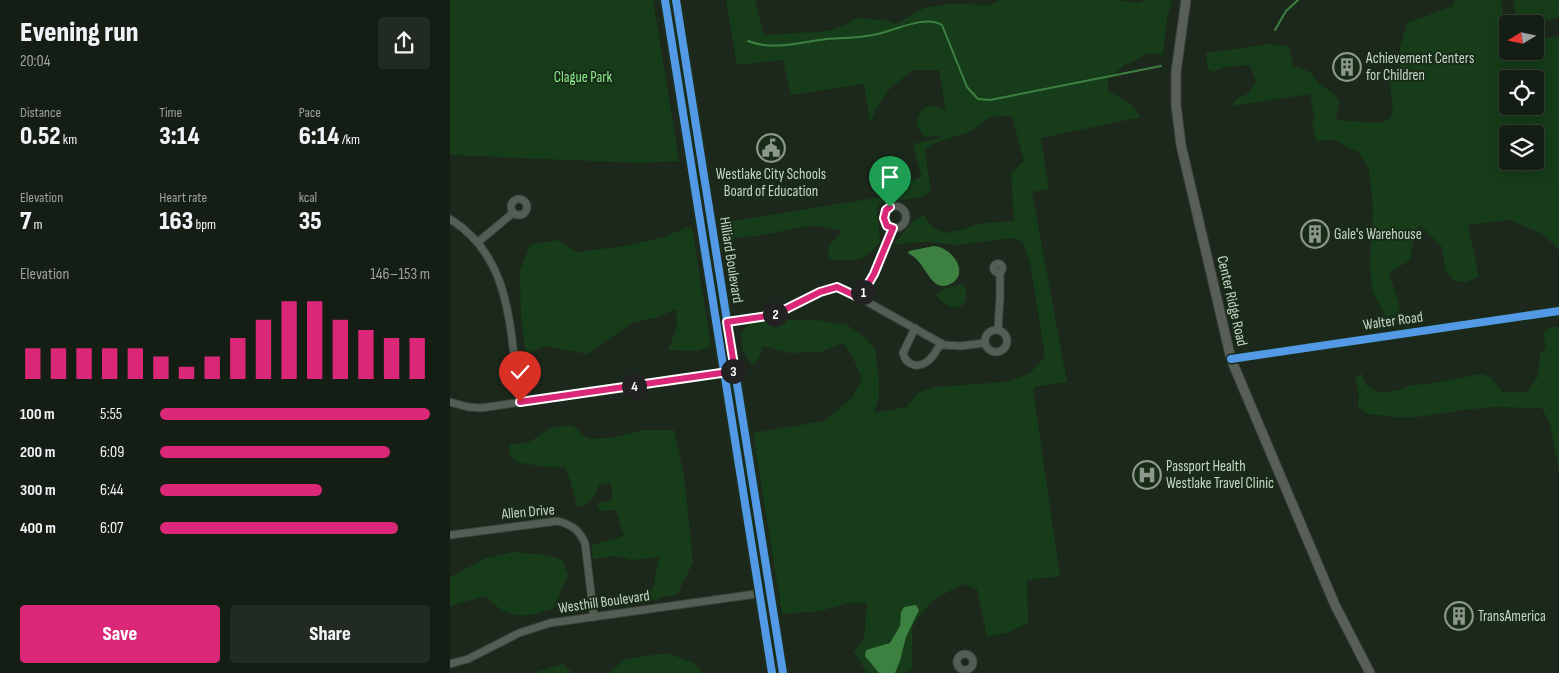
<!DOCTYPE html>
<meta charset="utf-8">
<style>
:root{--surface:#151e15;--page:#222b22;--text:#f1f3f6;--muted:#9da2a0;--line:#343c34;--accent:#db2777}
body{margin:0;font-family:"Sofia Sans Condensed",sans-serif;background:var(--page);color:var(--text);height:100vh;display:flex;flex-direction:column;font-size:19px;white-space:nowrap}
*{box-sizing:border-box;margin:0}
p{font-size:16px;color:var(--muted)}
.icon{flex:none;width:28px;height:28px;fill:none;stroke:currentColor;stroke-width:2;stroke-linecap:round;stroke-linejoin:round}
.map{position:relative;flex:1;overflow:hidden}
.panel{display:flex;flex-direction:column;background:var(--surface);width:450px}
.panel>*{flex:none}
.needle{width:32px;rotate:260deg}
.buttons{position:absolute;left:1049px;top:15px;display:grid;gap:10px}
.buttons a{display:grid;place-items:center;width:45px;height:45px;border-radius:5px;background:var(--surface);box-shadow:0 5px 20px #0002,0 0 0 1px var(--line);font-size:25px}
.pin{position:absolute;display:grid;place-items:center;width:42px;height:42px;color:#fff;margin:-51px -21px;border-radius:50% 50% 50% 0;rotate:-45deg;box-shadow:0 0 5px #0007}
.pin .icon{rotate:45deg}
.km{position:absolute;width:25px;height:25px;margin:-12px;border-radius:50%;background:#222;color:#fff;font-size:14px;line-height:25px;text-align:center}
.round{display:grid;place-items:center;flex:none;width:52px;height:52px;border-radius:5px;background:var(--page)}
.overview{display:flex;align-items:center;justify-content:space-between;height:85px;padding:0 20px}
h1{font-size:28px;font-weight:800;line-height:38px}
.figures{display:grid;grid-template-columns:repeat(3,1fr);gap:8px;height:85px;padding:5px 20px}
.figures div{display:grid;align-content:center}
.figures b{font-size:25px;font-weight:800}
.figures small{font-size:14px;font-weight:400}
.figures p{font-size:14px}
.chart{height:140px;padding:10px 20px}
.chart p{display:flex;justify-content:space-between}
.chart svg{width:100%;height:90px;margin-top:5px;stroke:var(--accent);stroke-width:6}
.button{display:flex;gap:10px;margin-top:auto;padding:10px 20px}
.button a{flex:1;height:58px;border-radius:5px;background:var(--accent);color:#fff;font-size:20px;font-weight:800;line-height:58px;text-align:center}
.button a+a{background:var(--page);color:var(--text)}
ul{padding:0 20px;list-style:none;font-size:16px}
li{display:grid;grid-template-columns:80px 60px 1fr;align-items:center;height:38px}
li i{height:12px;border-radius:6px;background:var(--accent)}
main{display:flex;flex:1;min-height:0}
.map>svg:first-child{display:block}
.green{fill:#163c19;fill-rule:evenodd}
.water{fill:#3d8140}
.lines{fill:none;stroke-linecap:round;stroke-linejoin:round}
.stream{stroke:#3d8140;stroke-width:2}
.minor-casing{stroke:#3a433a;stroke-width:9}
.major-casing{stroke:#3a433a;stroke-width:11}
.minor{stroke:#545e54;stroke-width:7}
.major{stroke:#585e58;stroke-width:9}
.cycleway-casing{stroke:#182c18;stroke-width:11}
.cycleway{stroke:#5399e6;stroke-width:8}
.route-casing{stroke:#fff;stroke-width:10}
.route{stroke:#db2777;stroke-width:6}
.labels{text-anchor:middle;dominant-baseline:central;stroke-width:4;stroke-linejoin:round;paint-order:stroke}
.poi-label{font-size:15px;fill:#c8d5c8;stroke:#182c18;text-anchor:start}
.park-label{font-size:15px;fill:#8aeb8d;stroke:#182c18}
.street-label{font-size:15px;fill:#c8d5c8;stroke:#182c18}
</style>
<main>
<section class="panel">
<div class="overview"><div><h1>Evening run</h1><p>20:04</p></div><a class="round"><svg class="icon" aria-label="share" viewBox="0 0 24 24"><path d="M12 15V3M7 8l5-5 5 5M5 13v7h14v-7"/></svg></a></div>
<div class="figures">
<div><p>Distance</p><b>0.52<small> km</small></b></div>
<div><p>Time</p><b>3:14</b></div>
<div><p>Pace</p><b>6:14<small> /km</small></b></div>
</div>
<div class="figures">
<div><p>Elevation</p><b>7<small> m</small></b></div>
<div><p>Heart rate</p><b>163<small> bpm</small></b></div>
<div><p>kcal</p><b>35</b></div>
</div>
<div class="chart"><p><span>Elevation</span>146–153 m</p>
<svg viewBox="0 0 160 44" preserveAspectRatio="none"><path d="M5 44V29M15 44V29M25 44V29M35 44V29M45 44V29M55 44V33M65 44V38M75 44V33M85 44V24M95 44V15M105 44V6M115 44V6M125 44V15M135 44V20M145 44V24M155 44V24"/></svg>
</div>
<ul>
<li><b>100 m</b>5:55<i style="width:100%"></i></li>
<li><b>200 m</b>6:09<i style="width:85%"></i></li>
<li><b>300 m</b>6:44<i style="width:60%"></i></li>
<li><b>400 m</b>6:07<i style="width:88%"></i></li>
</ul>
<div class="button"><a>Save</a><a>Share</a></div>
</section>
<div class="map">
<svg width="1109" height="673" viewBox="0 0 1109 673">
<rect width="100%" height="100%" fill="#1c281c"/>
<!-- green -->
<g class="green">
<path d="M0 0H203L229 160 231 161 191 163 0 155Z"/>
<path d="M276 0H305L314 35 379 31 395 25 407 18 433 20 446 24 474 8 500 4 541 5 549 0H666L689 3 695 0H722L717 19 713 55 698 53 686 60 674 65 658 80V91L680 103 691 117 591 138 599 189 582 192 617 382 588 386 583 389 610 576 577 580 578 623 559 632 537 637 527 589 512 584 482 601 466 620 462 628V669L456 673H417L404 652 414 638 417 603H399L370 611 332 614 303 433 374 421 402 398 412 379 402 355 393 343 371 352 339 353 313 346 309 358 302 365 293 350 291 333 300 323 315 320H366L397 325 412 335 425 349 429 382V397L424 413 457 407 467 393 486 387 555 382 579 374 595 357 580 262 573 242 563 238 506 245 478 242 444 244 464 220 474 215 483 228 496 233 511 230 527 224 564 221 561 173 574 161 562 116 540 117 522 131 485 143 475 149 481 191 471 197 429 204 427 209 430 242C412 263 406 262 379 259L378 247 392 231C357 220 343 231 310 235 300 237 289 237 278 238 277 230 277 227 284 221L431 197 430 191 472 177 463 144C473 141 484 141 493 136L475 137 467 127C467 107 478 101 496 110L489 70H464L441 87 425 111 420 122 414 84 341 95 333 60 287 65Z"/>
<path d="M1005 0H1051L1057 40 1058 51H1085V40L1109 36V250L1093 234 1060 220 1018 225 1029 277 1015 282 1005 281 995 270 992 247 970 225 964 237 960 260 939 273 950 307 947 314 936 317 922 291 920 265 923 209 919 170 909 153 885 140 866 141 862 121 865 120 860 94 784 106 785 100 799 93 806 82 800 65 775 67 763 72 758 69 756 53 819 44 839 46 843 66 860 72 869 84 883 93 889 101 886 120 930 123 941 118 943 106 939 78 950 68V47L957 23 1003 6ZM1058 79H1085V106H1058ZM1058 134H1085V161H1058Z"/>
<path d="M1063 0H1109V18L1067 24Z"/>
<path d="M220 1H222L241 126 219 3Z"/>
<path d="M244 138 255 207 252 205 242 143Z"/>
<path d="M255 220 257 221 279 363 276 362Z"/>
<path d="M242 227 261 346 247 351 218 350 227 327 226 309 208 317 182 323 137 354 95 346 76 354 71 319 70 271 80 245 107 240 127 252 175 246 214 237 235 228Z"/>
<path d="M511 284 516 289V300L512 306C500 310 494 304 486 295L492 290Z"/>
<path d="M1100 327H1109V470L1100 425 1092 408 1045 407 1012 410 968 417H944L918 414 908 407 909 394 905 378 911 373 916 385 923 390 933 393 948 390 962 385 977 384 1031 374 1041 377 1052 392H1078L1088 376 1090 353 1096 348 1093 332Z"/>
<path d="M281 381 283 382 296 478H295L280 382Z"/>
<path d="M122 425 138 439 160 438 193 430H224L234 475 243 562 227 595 213 596 206 600 200 599 197 593 203 588 209 557 181 560 166 556 143 559 141 545 174 536 166 510 150 511 147 504 162 500 161 482 149 485 144 497 133 507 127 506 121 483 115 467H95L66 462 59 454 60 444 78 443 100 428Z"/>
<path d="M300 494 315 580 311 578 298 502 299 496Z"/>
<path d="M63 552 97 555 112 560 118 575 104 608C73 619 59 620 35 596L0 606V577L36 558Z"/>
<path d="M316 602H318L330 673H326Z"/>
<path d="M217 653 244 663 253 673H158L176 659Z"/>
<path d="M113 664 122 673H86L87 672Z"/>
</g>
<!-- water -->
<g class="water">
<path d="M484 246C505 248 521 277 498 285 483 291 476 268 467 260 465 257 461 255 458 253L459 251Z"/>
<path d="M466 605 469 610 456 637 450 661 445 673H429L415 656 416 650 440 643 450 626 451 612 454 607Z"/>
</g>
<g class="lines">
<!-- stream -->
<g class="stream">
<path d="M825 30 836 11 848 0"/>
<path d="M298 41C323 51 351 42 377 39 392 38 408 38 423 35 443 32 474 14 492 25L517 87 528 99 540 100 711 66"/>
</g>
<defs>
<g id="minor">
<circle cx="69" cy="207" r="8"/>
<circle cx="445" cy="217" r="11"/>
<path d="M0 219C65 259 59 336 70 402"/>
<path d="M28 242 63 213"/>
<circle cx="548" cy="268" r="4.5"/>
<path d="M410 298 424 274 443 228"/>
<path d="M277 322 324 315 370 292 387 287 398 291 494 345 510 346 535 343"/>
<path d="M465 328 453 353C456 366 469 369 479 360 484 356 487 349 491 343"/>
<path d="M548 329 550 298V272"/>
<circle cx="546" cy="341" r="11"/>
<path d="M781 359 1109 311"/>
<path d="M0 402 18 407 31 408 285 371"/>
<path d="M0 535 108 521C122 525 129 530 135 543L144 617"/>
<circle cx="515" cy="662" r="8"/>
<path d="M0 664 18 659 69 633 100 623 320 592"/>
</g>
<g id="major">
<path d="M215 0 322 673"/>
<path d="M226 0 333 673"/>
<path d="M736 0 726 72V105L731 145 781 359 885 605 920 673"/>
</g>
</defs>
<!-- minor casing -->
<use href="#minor" class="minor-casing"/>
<!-- major casing -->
<use href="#major" class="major-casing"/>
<!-- minor -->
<use href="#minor" class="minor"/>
<!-- major -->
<use href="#major" class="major"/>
<defs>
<g id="cycleway">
<path d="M215 0 322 673"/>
<path d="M226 0 333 673"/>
<path d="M781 359 1109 311"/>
</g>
</defs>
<!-- cycleway casing -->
<use href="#cycleway" class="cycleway-casing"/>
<!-- cycleway -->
<use href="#cycleway" class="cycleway"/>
</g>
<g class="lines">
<defs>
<path id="route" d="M70 402 285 371 277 322 324 315 370 292 387 287 410 298 424 274 443 228 437 226 434 218 436 210 440 207"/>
</defs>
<!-- route casing -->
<use href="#route" class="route-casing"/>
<!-- route -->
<use href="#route" class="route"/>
</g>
<!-- icons -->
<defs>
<symbol id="building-ring" viewBox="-11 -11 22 22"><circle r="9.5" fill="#182c18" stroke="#8c988c" stroke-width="1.5"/><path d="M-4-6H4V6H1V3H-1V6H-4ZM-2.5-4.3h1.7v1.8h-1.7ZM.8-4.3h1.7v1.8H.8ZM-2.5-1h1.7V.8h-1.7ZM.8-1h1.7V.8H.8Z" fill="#8c988c"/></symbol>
<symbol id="civic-ring" viewBox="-11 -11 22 22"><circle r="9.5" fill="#182c18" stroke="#8c988c" stroke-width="1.5"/><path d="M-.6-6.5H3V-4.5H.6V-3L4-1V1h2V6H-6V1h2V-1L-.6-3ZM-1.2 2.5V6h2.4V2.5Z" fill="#8c988c"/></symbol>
<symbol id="hospital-ring" viewBox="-11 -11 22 22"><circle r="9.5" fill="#182c18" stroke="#8c988c" stroke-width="1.5"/><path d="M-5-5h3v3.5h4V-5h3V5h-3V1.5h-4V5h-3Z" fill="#8c988c"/></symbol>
</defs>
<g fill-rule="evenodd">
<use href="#building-ring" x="881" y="51" width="32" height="32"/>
<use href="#civic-ring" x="305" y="132" width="32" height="32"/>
<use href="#building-ring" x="849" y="218" width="32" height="32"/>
<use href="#hospital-ring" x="681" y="459" width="32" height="32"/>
<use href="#building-ring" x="993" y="600" width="32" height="32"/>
</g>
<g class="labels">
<!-- poi labels -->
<g class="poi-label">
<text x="916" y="58">Achievement Centers<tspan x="916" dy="17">for Children</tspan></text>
<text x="321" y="174" text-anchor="middle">Westlake City Schools<tspan x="321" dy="17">Board of Education</tspan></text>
<text x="884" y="234">Gale's Warehouse</text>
<text x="716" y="466">Passport Health<tspan x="716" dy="17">Westlake Travel Clinic</tspan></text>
<text x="1028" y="616">TransAmerica</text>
</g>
<!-- park labels -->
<g class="park-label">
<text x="133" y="77">Clague Park</text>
</g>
<!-- street labels -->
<g class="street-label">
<text transform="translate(281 260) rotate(81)">Hilliard Boulevard</text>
<text transform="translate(782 301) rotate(77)">Center Ridge Road</text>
<text transform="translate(943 321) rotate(-8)">Walter Road</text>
<text transform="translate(78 512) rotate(-5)">Allen Drive</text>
<text transform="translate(154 602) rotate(-8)">Westhill Boulevard</text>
</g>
</g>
</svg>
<div class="buttons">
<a><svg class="needle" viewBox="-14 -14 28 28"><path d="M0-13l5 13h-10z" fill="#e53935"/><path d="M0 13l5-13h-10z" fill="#9da2a0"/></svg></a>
<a><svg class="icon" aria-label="locate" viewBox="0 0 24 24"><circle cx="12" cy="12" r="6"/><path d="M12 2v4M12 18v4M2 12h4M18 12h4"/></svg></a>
<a><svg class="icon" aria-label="layers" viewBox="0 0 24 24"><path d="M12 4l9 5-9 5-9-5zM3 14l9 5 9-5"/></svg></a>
</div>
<div class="pin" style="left:440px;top:207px;background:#1e9e55"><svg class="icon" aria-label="arrive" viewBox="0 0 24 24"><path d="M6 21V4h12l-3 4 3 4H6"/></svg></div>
<div class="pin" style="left:70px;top:402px;background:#d93025"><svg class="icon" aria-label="check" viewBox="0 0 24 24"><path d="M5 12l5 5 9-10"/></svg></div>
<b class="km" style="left:413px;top:292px">1</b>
<b class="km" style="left:325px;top:314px">2</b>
<b class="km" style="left:283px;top:371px">3</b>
<b class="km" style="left:184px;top:386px">4</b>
</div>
</main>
